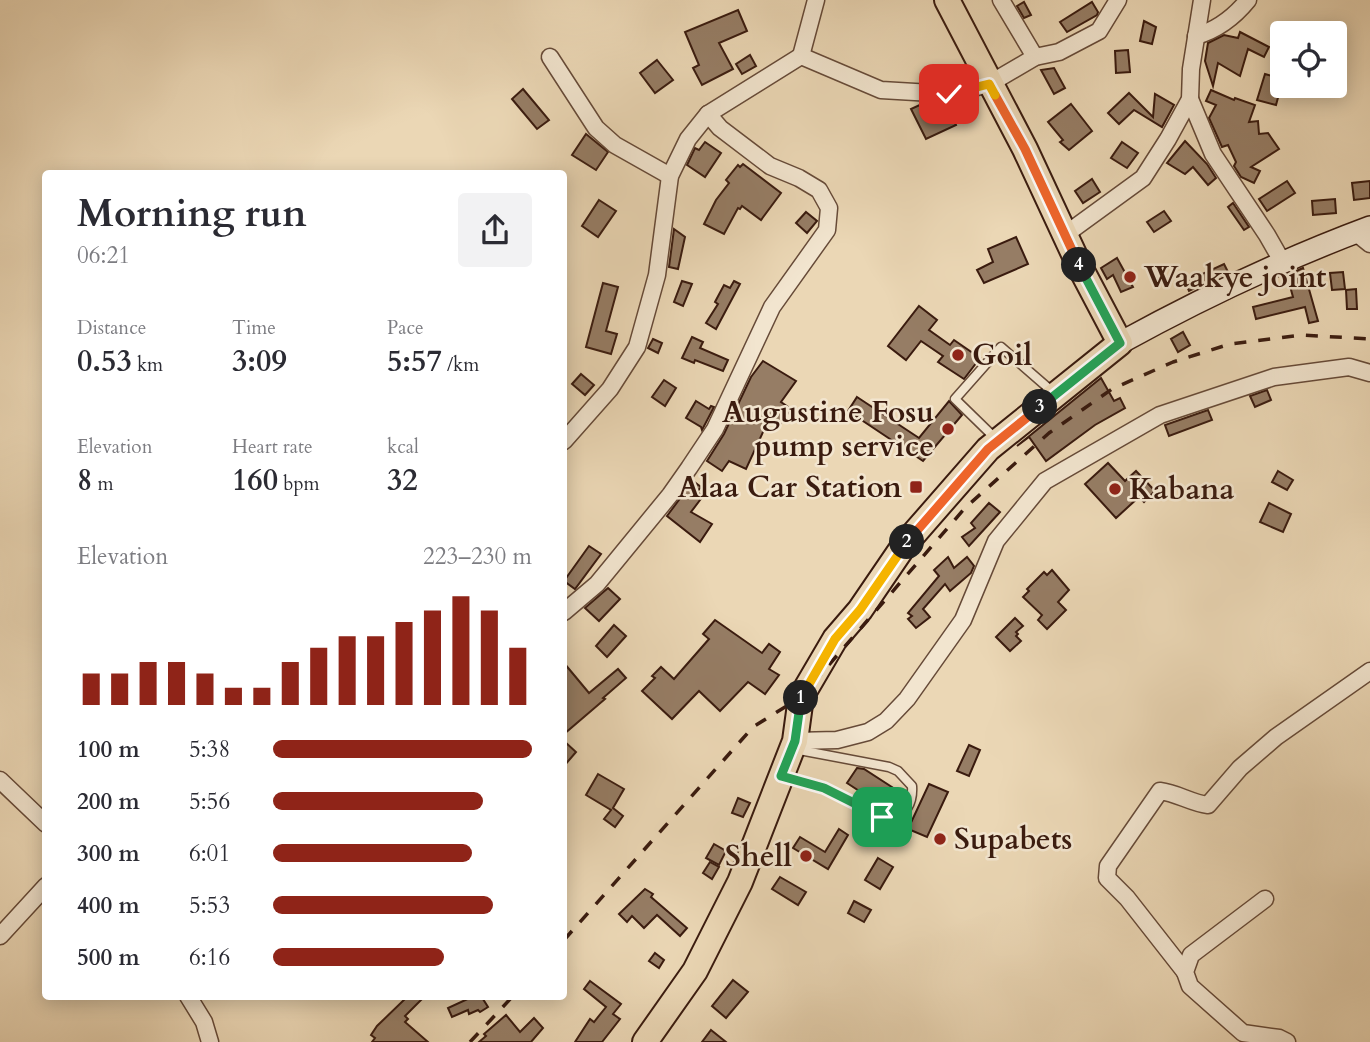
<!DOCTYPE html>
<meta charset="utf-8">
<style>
:root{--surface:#fff;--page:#f2f2f3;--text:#2b2b33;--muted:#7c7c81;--accent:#8f2418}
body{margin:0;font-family:Cardo,serif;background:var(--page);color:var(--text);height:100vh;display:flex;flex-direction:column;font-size:26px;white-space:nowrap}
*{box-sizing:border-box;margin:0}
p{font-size:23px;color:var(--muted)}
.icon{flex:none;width:38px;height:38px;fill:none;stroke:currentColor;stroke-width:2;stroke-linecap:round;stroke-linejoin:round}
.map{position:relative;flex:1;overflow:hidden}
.details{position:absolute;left:42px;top:170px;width:525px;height:830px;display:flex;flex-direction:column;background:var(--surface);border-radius:7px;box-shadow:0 4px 18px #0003}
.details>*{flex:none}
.fabs{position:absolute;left:1270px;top:21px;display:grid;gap:14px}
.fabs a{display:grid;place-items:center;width:77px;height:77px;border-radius:7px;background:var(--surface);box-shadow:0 4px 18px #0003;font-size:35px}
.pin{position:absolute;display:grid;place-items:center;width:60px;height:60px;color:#fff;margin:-30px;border-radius:14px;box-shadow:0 4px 10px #0006}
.km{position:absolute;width:35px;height:35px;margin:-18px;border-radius:50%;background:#222;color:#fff;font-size:19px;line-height:35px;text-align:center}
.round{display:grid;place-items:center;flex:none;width:74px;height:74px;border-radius:7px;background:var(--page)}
.overview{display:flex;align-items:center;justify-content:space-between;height:119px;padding:0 35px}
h1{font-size:38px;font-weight:700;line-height:52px}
.metrics{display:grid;grid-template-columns:repeat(3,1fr);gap:10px;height:119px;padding:7px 35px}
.metrics div{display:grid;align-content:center}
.metrics b{font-size:30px;font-weight:700}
.metrics small{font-size:19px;font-weight:400}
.metrics p{font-size:19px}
.chart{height:196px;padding:14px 35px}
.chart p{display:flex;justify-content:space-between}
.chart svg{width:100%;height:126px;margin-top:7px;stroke:var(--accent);stroke-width:6}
ul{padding:0 35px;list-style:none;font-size:23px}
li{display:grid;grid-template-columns:112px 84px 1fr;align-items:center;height:52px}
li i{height:18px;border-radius:9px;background:var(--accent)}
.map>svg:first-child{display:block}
.building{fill:#967d65;stroke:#3a1b0f;stroke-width:2}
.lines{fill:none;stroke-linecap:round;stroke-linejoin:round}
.service-casing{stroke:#664a38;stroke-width:11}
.minor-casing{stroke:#664a38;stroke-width:19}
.secondary-casing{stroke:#3a1b0f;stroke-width:24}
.primary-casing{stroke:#3a1b0f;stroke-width:28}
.service{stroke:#f2e5cf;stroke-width:8}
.minor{stroke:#f2e5cf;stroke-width:16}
.secondary{stroke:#f2e5cf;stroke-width:21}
.primary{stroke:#ebd7b5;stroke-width:24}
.rail{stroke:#3a1b0f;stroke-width:3.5;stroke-dasharray:12 12;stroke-linecap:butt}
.split-1-casing{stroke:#fff;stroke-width:14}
.split-2-casing{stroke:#fff;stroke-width:14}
.split-3-casing{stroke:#fff;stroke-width:14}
.split-4-casing{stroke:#fff;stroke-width:14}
.split-5-casing{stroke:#fff;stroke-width:14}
.split-6-casing{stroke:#fff;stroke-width:14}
.split-1{stroke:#22a559;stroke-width:9}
.split-2{stroke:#f5b400;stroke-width:9}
.split-3{stroke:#f0652b;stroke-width:9}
.split-4{stroke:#22a559;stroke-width:9}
.split-5{stroke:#f0652b;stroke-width:9}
.split-6{stroke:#f5b400;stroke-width:9}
.poi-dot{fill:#8f2418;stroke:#f2e5cf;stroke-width:2.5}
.labels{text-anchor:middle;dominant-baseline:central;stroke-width:5;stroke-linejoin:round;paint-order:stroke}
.poi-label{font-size:30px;font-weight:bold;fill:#3a1b0f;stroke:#f2e5cf;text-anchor:start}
</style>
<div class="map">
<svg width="1370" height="1042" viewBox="0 0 1370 1042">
<rect width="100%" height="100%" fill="#ebd7b5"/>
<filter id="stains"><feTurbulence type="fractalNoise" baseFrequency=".00286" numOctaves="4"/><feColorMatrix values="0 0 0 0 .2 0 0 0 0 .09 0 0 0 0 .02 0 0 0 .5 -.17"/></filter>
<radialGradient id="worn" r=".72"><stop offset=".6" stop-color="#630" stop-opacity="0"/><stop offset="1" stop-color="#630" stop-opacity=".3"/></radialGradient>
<!-- building -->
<g class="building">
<path d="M1024 2 1031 15 1024 18 1017 6Z"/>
<path d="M1092 2 1098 12 1097 15 1067 32 1060 22Z"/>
<path d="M738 10 747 31 719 43 733 69 702 85 693 68 699 65 685 32Z"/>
<path d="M1144 21 1156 27 1152 44 1140 41Z"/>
<path d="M1240 32 1269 47 1264 57 1248 49 1240 76 1218 63 1213 86 1205 61 1208 43 1224 35 1238 38Z"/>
<path d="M1128 50 1130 72 1116 73 1115 51Z"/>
<path d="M750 55 756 66 742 74 736 64Z"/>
<path d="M657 60 673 80 655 93 640 73Z"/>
<path d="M1054 68 1065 88 1054 94 1041 70Z"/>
<path d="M1265 74 1283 79 1276 105 1257 100Z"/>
<path d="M523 89 549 120 537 129 512 99Z"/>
<path d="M1211 90 1234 100 1235 98 1255 105 1249 122 1258 121 1259 134 1268 133 1279 149 1251 167 1260 171 1254 183 1241 177 1234 166 1236 162 1228 145 1222 147 1209 118 1216 105 1206 101Z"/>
<path d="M1129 93 1153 117 1155 94 1174 105 1162 127 1134 110 1119 124 1108 113Z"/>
<path d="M924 103 946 104 956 125 926 139 911 109Z"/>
<path d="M1071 104 1092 131 1069 150 1060 142 1063 140 1048 122Z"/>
<path d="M586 134 608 152 596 170 572 155Z"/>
<path d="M1185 141 1207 164 1216 178 1208 185 1193 167 1185 174 1167 163Z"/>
<path d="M705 142 721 153 705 177 687 165 695 148 699 150Z"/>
<path d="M1122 142 1138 153 1127 168 1111 158Z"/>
<path d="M743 164 781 193 761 220 742 206 740 209 738 208 724 234 704 224 716 200 729 183 726 180 738 165 740 167Z"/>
<path d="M1092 179 1100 192 1083 203 1075 191Z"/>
<path d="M1287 181 1295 193 1267 211 1259 199Z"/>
<path d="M1370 181V198L1354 200 1352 183Z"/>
<path d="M1335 199 1336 213 1313 215 1312 201Z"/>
<path d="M599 200 616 211 598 237 582 226Z"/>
<path d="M1233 203 1249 227 1244 230 1228 207Z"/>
<path d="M1164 211 1171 221 1154 232 1147 222Z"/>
<path d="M806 212 817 221 807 233 796 223Z"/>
<path d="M674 229 685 237 678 269 669 267Z"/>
<path d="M1016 237 1028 264 984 283 977 270 993 262 988 249Z"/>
<path d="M1117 258 1133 287 1121 292 1113 275 1107 279 1101 268Z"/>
<path d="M1224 264 1228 272 1189 291 1185 282Z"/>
<path d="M1303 268 1318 321 1309 323 1305 307 1256 319 1253 307 1293 297 1287 275Z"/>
<path d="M1343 272 1345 289 1332 290 1330 273Z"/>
<path d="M682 281 692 284 683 306 674 302Z"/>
<path d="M734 281 740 284 716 329 706 323 718 304 715 302 724 285 730 288Z"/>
<path d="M603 283 618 287 606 331 617 334 611 354 586 347Z"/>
<path d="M1356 289 1357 309H1347L1346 290Z"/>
<path d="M919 306 937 320 929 330 950 345 954 340 980 358 964 379 938 362 943 356 921 341 906 360 888 346Z"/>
<path d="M1183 332 1190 345 1178 352 1171 339Z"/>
<path d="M692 337 703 342 700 348 728 360 723 371 695 360 694 363 682 358Z"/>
<path d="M653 339 662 343 658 353 648 348Z"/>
<path d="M763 361 796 381 781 402 791 409 779 426 769 419 746 469 729 461 722 471 707 461 724 434 751 377Z"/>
<path d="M581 374 594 385 585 395 572 384Z"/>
<path d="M1101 378 1114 401 1120 398 1125 408 1095 425 1046 461 1029 437 1017 446Z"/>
<path d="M664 380 676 388 665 406 652 397Z"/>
<path d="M1267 390 1271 400 1255 407 1250 396Z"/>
<path d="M857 397 919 438 949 401 962 415 923 461 848 411Z"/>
<path d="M696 401 709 409 711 406 714 407 702 430 701 427 686 418Z"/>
<path d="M1208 410 1212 420 1169 436 1165 425Z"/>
<path d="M1108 463 1125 481 1136 471 1155 491 1144 502 1139 497 1116 518 1085 484Z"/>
<path d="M1278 471 1293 480 1287 490 1272 482Z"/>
<path d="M693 481 701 487 697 492 703 496 691 512 712 524 700 542 667 516Z"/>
<path d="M989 503 1000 512 969 546 962 537 975 528 971 523Z"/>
<path d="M1269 503 1291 514 1283 532 1260 522Z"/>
<path d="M589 546 601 554 575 589 564 581Z"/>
<path d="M948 557 954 568 967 557 974 566 971 573 950 591 945 584 923 609 930 617 916 628 908 619 912 616 908 613 939 576 934 570Z"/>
<path d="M1052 570 1069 590 1058 602 1066 610 1047 629 1038 620 1042 615 1023 597 1029 591 1027 589 1044 572 1047 575Z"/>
<path d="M608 588 620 599 599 621 585 608Z"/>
<path d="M1015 618 1023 626 1016 632 1018 634 1016 636 1021 641 1010 651 996 637Z"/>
<path d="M715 620 762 653 769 644 780 652 769 669 779 675 765 694 748 682 720 711 699 691 672 719 642 691 655 678 652 676 661 667 674 679 709 639 703 634Z"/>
<path d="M614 625 626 636 607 657 596 646Z"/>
<path d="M564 663 589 693 618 669 626 678 603 698 605 699 564 734Z"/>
<path d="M564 741 576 752 564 766Z"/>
<path d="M969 745 980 750 969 776 957 771Z"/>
<path d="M857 768 864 769 898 791 887 809 847 783Z"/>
<path d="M598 774 624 789 613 808 623 816 615 827 604 819 611 810 586 795Z"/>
<path d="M929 784 948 792 927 837 908 829Z"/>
<path d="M738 798 750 803 743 817 732 813Z"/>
<path d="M839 829 848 835 828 869 793 848 800 837 825 852Z"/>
<path d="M714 844 726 851 719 865 706 858Z"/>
<path d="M878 858 893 867 880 889 865 880Z"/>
<path d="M710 862 719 867 712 879 703 873Z"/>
<path d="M780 877 806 892 798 905 772 889Z"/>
<path d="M645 889 653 894 651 897 687 928 680 936 657 915 644 928 632 916 627 922 619 914Z"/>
<path d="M854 901 871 910 864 922 848 913Z"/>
<path d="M655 953 664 960 659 968 649 961Z"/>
<path d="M733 980 748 992 726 1018 712 1006Z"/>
<path d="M590 981 621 1004 613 1014 620 1019 602 1042H575L590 1019 594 1022 606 1007 584 989Z"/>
<path d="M408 996H425L405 1016 408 1019 405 1022 428 1042H372L375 1038 371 1035 377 1026Z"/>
<path d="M474 996H481L488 1007 480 1012 478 1010 469 1014 468 1010 452 1017 448 1008Z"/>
<path d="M506 1015 520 1032 534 1018 543 1028 531 1042H479L486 1036 484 1034Z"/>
<path d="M711 1030 726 1042H702Z"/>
</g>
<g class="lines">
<defs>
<g id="service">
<path d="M995 438 955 399 1001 347 1054 393"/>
<path d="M784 777 824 788 882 817 893 820C908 813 913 801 912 786L898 771 889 767 794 749"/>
</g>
<g id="minor">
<path d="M1001 0 1035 57"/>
<path d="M1196 36C1217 30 1235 16 1248 0"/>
<path d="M801 56 816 0"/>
<path d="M550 57 596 128 615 145 670 176"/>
<path d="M1190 99 1213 154 1267 235 1283 263"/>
<path d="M1355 232 1370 244"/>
<path d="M1066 234 1143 178 1168 139 1190 99 1191 69 1202 0"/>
<path d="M564 441 610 389 637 347 657 275 670 176 688 139 708 114"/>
<path d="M564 612 597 584 611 567 670 495 689 468 715 429 772 307 827 230 829 208 819 190 799 178 770 166 720 128 708 114 801 56 881 90 949 94 989 84 1035 57 1059 52 1099 31 1118 0"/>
<path d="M795 741 837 740 868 732 886 721 907 699 963 620 996 541 1045 481 1160 415 1274 377 1349 367 1370 373"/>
<path d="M0 780 46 824"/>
<path d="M1265 899 1191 955 1185 972 1190 986 1243 1033 1279 1038 1287 1042"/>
<path d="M0 936 46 886"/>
<path d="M1185 972 1127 898 1107 878 1108 866 1160 791C1177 793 1191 803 1208 805L1240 768 1276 737 1370 671"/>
<path d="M188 996 204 1022 210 1042"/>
</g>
<path id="secondary" d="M1120 343C1200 299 1284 259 1370 227"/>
<path id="primary" d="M645 1042 695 971 740 882 795 741 801 697 835 639 860 610 905 544 988 449 1120 343 1080 267 1025 149 947 0"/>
</defs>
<!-- service casing -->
<use href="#service" class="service-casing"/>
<!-- minor casing -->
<use href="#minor" class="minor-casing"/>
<!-- secondary casing -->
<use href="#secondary" class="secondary-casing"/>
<!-- primary casing -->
<use href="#primary" class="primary-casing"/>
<!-- service -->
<use href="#service" class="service"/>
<!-- minor -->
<use href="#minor" class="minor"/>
<!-- secondary -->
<use href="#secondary" class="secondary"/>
<!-- primary -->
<use href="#primary" class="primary"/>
<!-- rail -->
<g class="rail">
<path d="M564 940 753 727 801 697 965 508 1049 433 1112 389 1173 362 1230 344 1301 335 1370 339"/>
<path d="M470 1042 513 996"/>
</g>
</g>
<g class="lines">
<defs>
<path id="split-1" d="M801 698 795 741 781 776 824 788 882 817"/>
<path id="split-2" d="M801 698 835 639 860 610 907 542"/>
<path id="split-3" d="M907 542 988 449 1040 407"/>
<path id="split-4" d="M1040 407 1120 343 1079 265"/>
<path id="split-5" d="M995 95 1025 149 1079 265"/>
<path id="split-6" d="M949 94 989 84 995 95"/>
</defs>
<!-- split-1 casing -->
<use href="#split-1" class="split-1-casing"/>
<!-- split-2 casing -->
<use href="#split-2" class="split-2-casing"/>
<!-- split-3 casing -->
<use href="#split-3" class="split-3-casing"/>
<!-- split-4 casing -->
<use href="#split-4" class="split-4-casing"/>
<!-- split-5 casing -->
<use href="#split-5" class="split-5-casing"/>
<!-- split-6 casing -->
<use href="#split-6" class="split-6-casing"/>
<!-- split-1 -->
<use href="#split-1" class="split-1"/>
<!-- split-2 -->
<use href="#split-2" class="split-2"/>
<!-- split-3 -->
<use href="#split-3" class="split-3"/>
<!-- split-4 -->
<use href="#split-4" class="split-4"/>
<!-- split-5 -->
<use href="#split-5" class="split-5"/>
<!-- split-6 -->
<use href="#split-6" class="split-6"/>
</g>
<!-- markers -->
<g class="poi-dot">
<circle cx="1130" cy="277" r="7"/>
<circle cx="958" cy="355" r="7"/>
<circle cx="948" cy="429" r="7"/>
<rect x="909" y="480" width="14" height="14" rx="3.5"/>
<circle cx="1115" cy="489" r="7"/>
<circle cx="940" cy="839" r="7"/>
<circle cx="806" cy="856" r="7"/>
</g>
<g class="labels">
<!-- poi labels -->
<g class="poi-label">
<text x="1144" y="277">Waakye joint</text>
<text x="972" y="355">Goil</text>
<text x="934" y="412" text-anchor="end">Augustine Fosu<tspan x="934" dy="34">pump service</tspan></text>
<text x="902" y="487" text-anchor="end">Alaa Car Station</text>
<text x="1129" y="489">Kabana</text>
<text x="954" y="839">Supabets</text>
<text x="792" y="856" text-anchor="end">Shell</text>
</g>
</g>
<rect width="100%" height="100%" filter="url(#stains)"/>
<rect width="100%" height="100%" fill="url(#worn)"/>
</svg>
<div class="fabs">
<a><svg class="icon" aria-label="locate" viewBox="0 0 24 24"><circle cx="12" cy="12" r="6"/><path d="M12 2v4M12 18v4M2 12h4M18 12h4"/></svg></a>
</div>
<div class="pin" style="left:882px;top:817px;background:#1e9e55"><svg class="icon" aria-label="arrive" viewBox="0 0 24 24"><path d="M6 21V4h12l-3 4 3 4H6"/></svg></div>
<div class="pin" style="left:949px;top:94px;background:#d93025"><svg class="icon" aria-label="check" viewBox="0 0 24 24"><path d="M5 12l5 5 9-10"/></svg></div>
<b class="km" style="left:801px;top:698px">1</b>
<b class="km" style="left:907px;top:542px">2</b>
<b class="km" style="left:1040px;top:407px">3</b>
<b class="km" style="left:1079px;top:265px">4</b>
<section class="details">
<div class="overview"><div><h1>Morning run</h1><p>06:21</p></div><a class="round"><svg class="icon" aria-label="share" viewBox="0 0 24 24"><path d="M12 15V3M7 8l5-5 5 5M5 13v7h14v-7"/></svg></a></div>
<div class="metrics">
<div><p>Distance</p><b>0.53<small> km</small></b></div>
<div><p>Time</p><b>3:09</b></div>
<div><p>Pace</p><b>5:57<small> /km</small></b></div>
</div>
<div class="metrics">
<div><p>Elevation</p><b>8<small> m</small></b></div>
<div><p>Heart rate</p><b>160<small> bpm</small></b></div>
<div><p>kcal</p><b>32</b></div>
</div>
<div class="chart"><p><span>Elevation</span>223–230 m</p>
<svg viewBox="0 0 160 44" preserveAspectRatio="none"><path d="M5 44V33M15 44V33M25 44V29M35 44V29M45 44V33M55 44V38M65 44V38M75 44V29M85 44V24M95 44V20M105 44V20M115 44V15M125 44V11M135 44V6M145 44V11M155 44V24"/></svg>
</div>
<ul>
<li><b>100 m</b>5:38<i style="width:100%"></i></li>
<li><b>200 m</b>5:56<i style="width:81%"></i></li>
<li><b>300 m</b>6:01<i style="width:77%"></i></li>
<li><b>400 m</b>5:53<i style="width:85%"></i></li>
<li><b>500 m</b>6:16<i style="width:66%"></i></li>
</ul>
</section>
</div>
